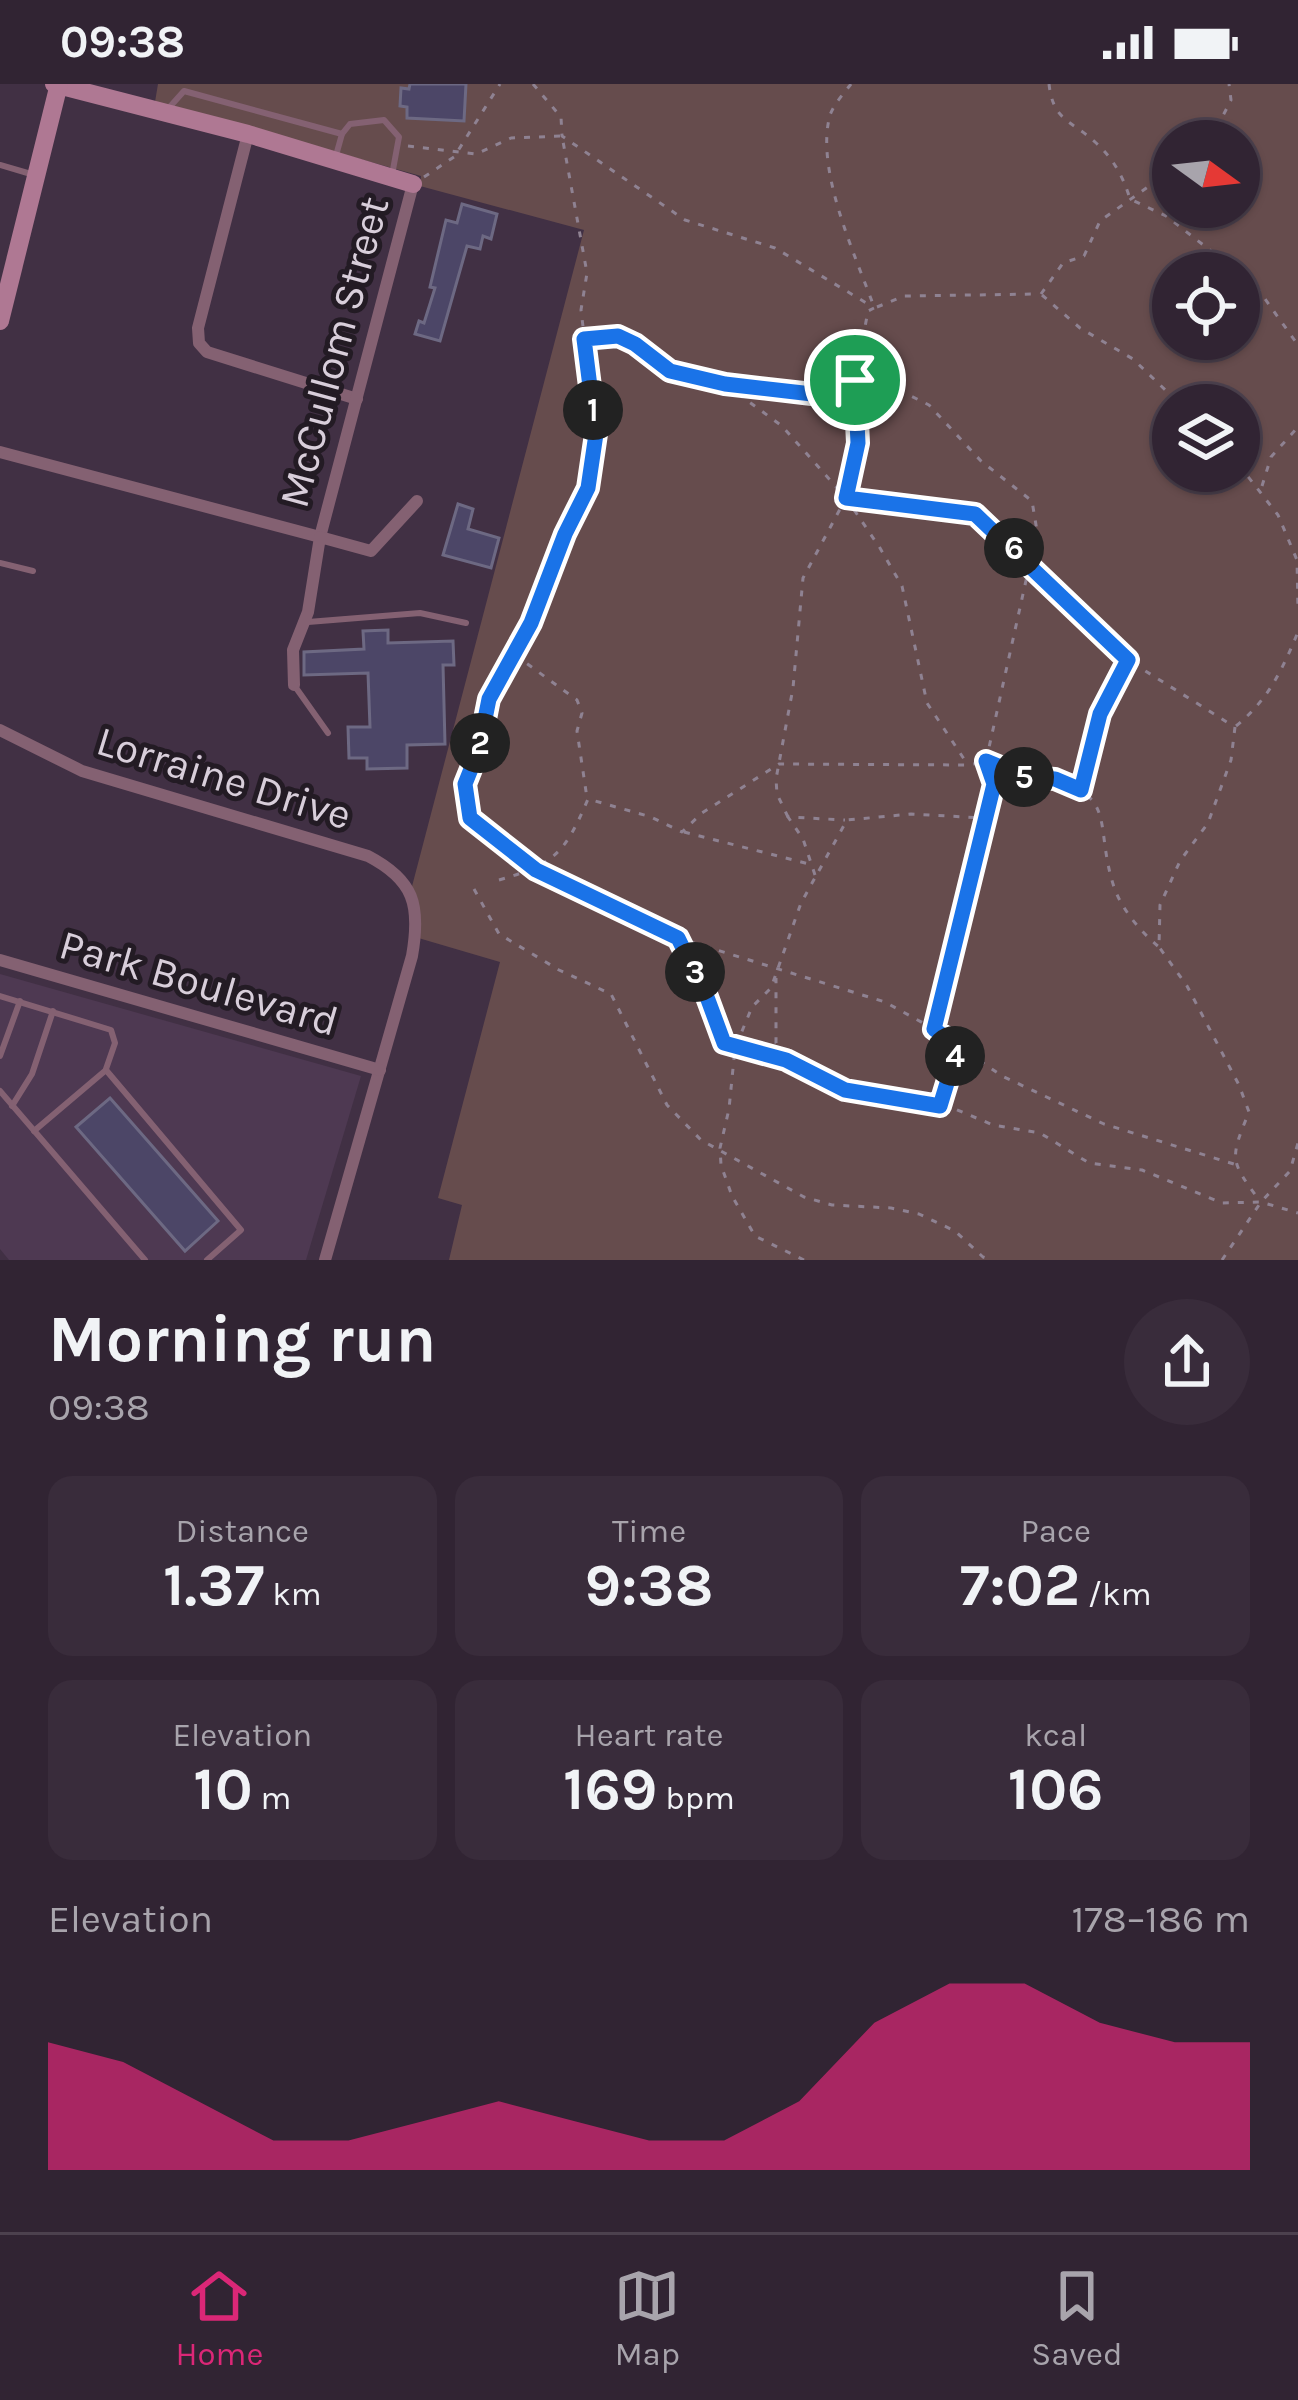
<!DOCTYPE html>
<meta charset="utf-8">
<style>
:root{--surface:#312433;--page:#392c3b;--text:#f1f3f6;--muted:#a8a4ac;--line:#4c414e;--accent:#db2777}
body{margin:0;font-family:Karla,sans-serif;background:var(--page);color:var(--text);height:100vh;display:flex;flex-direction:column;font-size:45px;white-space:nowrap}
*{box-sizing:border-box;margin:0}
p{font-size:39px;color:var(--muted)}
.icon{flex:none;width:66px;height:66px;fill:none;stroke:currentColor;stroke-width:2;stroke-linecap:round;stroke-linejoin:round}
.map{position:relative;height:1176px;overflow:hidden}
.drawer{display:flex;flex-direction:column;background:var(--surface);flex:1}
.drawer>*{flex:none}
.needle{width:78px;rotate:105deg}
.buttons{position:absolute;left:1152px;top:36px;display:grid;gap:24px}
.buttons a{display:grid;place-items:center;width:108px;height:108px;border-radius:50%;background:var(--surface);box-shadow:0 3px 9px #0004,0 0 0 3px var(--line);font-size:60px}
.pin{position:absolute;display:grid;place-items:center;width:102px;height:102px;color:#fff;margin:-51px;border:6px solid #fff;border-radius:50%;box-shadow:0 3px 12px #0007}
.km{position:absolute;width:60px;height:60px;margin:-30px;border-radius:50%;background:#222;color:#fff;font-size:33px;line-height:60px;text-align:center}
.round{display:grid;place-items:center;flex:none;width:126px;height:126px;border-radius:63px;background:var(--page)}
.head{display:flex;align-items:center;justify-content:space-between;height:204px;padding:0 48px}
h1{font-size:66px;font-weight:700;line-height:90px}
.stats{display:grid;grid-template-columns:repeat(3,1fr);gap:18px;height:204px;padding:12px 48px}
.stats div{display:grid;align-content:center;border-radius:24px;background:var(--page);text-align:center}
.stats b{font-size:60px;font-weight:700}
.stats small{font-size:33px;font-weight:400}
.stats p{font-size:33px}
.chart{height:336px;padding:24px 48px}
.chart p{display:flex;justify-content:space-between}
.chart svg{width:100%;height:216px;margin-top:12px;fill:var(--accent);opacity:.7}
.status{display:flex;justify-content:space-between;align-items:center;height:84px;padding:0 60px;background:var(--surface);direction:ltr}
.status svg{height:33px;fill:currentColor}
.dock{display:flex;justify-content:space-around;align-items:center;height:168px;border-top:3px solid var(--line);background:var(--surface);font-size:33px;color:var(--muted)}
.dock a{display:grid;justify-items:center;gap:6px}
.dock .active{color:var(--accent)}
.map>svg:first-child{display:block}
.built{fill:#4e3952}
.green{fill:#664c4d;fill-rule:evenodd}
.building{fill:#4c4667;stroke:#6d6983;stroke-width:3}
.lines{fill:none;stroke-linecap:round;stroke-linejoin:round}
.path{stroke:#8f8292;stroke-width:3;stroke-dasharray:6 9;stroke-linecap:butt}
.lane{stroke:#846172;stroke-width:6}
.street{stroke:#846172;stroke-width:12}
.secondary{stroke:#af7893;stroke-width:18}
.route-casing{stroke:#fff;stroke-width:24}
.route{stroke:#1a73e8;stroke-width:15}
.labels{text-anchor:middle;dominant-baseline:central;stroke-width:10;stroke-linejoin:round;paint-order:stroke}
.street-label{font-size:42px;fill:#d8ceda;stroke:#231b24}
</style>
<div class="status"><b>09:38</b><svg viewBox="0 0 49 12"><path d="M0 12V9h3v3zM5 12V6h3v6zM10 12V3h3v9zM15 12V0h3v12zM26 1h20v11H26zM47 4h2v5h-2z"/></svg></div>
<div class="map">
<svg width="1298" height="1176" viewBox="0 0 1298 1176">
<rect width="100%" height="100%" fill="#413044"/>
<!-- built -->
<path class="built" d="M0 890 361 992 306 1176H9L0 1165Z"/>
<!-- green -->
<path class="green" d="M158 0H1298V1176H449L462 1121 438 1114 500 878 415 853 410 810 584 146 420 102 421 92 155 18ZM1173 57H1239V123H1173ZM1173 189H1239V255H1173ZM1173 321H1239V387H1173Z"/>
<!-- building -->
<g class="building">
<path d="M410 0H466L464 37 407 34V23L400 22 401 4 409 5Z"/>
<path d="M462 120 497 130 491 155 483 152 480 165 467 162 440 257 415 250 419 237 424 239 435 204 430 203 446 136 457 139Z"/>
<path d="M458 420 473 425 468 445 499 454 491 484 443 471Z"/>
<path d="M388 546V559L453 557 454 581H443L445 660 407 661V684L367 685V674H349L348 643H370L368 589 304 591V568L364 565 363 547Z"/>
<path d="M110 1014 218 1137 185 1167 76 1043Z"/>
</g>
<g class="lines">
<!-- path -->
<g class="path">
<path d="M533 0 561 33 562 52 685 136 775 164 873 223"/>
<path d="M851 0C844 9 834 20 830 31 815 86 855 170 874 223"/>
<path d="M1049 0C1053 37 1071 36 1095 58 1113 74 1123 92 1130 115L1166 132 1255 201 1298 261"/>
<path d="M1210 57 1231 16 1229 0"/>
<path d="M408 62 476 70 511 54 562 52 587 189 581 226 596 350 588 404 565 450 531 539 489 615 479 665 465 700 470 734 537 786 678 854 885 918 934 945 1002 992 1104 1040 1237 1081"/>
<path d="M424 93 454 73 500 0"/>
<path d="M1041 210 1063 179 1084 172 1100 137 1173 85"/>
<path d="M1042 211 1080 244 1133 275 1181 321"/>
<path d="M877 223 904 212 1039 210"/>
<path d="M586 255 618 252 636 260 671 287 725 300 812 310 855 296 883 298 929 321 981 377 1032 417 1037 447 986 677 994 700 935 942"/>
<path d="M726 301 782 342 846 414 880 464 902 502 927 619 968 681"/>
<path d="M1239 381 1278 431 1297 476 1298 526"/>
<path d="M1262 402 1271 373 1298 343"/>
<path d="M848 414 975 430 1128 576 1233 642"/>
<path d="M515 571 577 616 582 629 577 647 587 714"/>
<path d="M1236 642C1269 615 1282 586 1298 548"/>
<path d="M1235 643 1231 676 1208 739 1180 777 1160 821 1159 863 1187 902 1239 1001 1249 1028C1230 1075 1229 1076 1260 1117"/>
<path d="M1082 703 1100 630 1127 577"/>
<path d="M788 733 777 710 776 695 793 604 803 494 846 414 858 359 855 296 868 227 874 224"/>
<path d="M684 748 813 781"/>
<path d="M815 791 803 755 788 733 845 736"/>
<path d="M499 796C555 780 565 769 588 715L651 733 682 748 702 729 779 680 968 681C996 675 1004 690 1030 693 1123 706 1092 736 1114 803 1122 826 1141 848 1159 863"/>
<path d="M474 805 499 850 559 886 611 910 667 1021 701 1056 804 1113 832 1121 891 1124 919 1130 955 1147 983 1173 992 1176"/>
<path d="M680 857 708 913 724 959 786 976 776 959V894"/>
<path d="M786 976 845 1006 955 1025 993 1041 1040 1049 1089 1079 1142 1086 1222 1119 1261 1118 1298 1129"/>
<path d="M942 1019 957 965"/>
<path d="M804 1176 755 1152 732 1112 721 1081 720 1064 729 1025 735 964 752 923 771 904 801 819 847 736 911 730 984 734"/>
<path d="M1222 1176 1261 1118 1290 1087 1298 1059"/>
</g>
<!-- lane -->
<g class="lane">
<path d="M167 26 184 7 342 50 350 40 384 36 399 53 392 91"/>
<path d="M335 75 342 50"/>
<path d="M0 81 31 90"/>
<path d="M0 479 33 487"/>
<path d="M308 538 420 529 466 539"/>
<path d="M294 601 328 649"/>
<path d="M0 912 111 946 115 959 106 985"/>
<path d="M0 972 20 917"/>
<path d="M0 1007 145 1176"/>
<path d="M12 1022 32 990 53 927"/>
<path d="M34 1047 106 986 241 1146 207 1176"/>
</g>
<!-- street -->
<g class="street">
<path d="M248 50 198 244 199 259 207 268 357 315"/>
<path d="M0 368 320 453 413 100"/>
<path d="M294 601 293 566 308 528 320 453 371 467 417 417"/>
<path d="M0 646 82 687 368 772C414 796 421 821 412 872L325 1176"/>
<path d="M0 876 380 986"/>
</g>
<!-- secondary -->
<g class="secondary">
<path d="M54 0 248 50 413 100"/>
<path d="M0 237 59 0"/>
</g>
</g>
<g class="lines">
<defs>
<path id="route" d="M618 252 635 260 670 287 725 300 812 310 855 296 858 359 846 414 975 430 1128 576 1100 630 1081 706 1055 695 1025 693 986 677 994 700 934 945 958 963 940 1022 845 1006 786 976 724 959 707 913 678 854 536 786 470 734 465 700 479 665 489 615 531 539 565 450 588 404 596 350 584 255Z"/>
</defs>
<!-- route casing -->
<use href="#route" class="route-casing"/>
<!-- route -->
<use href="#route" class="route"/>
</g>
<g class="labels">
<!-- street labels -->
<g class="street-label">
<text transform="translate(334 268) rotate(-75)">McCullom Street</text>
<text transform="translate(224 694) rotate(17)">Lorraine Drive</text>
<text transform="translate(199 899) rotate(16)">Park Boulevard</text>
</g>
</g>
</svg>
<div class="buttons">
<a><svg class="needle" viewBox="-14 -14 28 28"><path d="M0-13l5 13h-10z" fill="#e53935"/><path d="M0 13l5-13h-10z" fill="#a8a4ac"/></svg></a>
<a><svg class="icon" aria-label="locate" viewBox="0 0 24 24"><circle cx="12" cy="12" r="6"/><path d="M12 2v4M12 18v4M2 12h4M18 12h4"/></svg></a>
<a><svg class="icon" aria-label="layers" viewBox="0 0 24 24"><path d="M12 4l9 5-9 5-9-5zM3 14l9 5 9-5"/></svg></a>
</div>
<div class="pin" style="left:855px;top:296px;background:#1e9e55"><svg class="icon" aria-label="arrive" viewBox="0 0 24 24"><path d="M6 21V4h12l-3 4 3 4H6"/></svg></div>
<b class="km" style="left:593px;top:326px">1</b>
<b class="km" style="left:480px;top:659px">2</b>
<b class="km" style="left:695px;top:888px">3</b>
<b class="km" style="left:955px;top:972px">4</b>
<b class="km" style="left:1024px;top:693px">5</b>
<b class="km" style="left:1014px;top:464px">6</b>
</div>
<section class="drawer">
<div class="head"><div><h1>Morning run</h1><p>09:38</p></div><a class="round"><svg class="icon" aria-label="share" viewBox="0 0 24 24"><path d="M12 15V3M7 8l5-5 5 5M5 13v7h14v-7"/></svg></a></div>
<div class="stats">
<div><p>Distance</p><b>1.37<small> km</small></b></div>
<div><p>Time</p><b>9:38</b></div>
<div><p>Pace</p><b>7:02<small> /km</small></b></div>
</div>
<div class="stats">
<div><p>Elevation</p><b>10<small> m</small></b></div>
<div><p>Heart rate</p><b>169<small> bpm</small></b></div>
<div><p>kcal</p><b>106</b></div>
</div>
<div class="chart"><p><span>Elevation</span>178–186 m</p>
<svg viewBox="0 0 160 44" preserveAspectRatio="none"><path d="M0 44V18L10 22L20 30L30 38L40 38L50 34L60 30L70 34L80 38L90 38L100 30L110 14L120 6L130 6L140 14L150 18L160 18V44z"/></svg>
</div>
</section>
<nav class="dock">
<a class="active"><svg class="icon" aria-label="home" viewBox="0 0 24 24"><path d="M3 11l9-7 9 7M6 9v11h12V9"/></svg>Home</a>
<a><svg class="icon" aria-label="map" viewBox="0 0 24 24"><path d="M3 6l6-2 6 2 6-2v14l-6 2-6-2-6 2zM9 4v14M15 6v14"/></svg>Map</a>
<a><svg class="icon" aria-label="saved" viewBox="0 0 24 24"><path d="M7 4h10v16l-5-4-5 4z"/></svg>Saved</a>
</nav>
